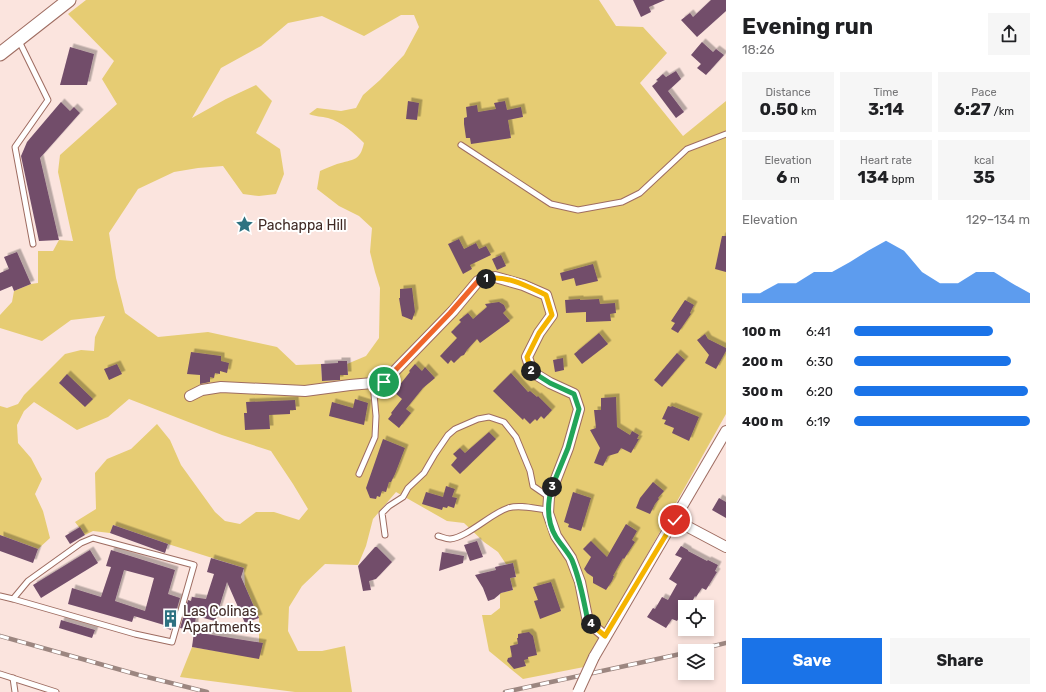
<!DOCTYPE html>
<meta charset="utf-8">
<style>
:root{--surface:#fff;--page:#f6f6f6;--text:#202124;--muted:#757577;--accent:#1a73e8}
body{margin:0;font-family:Rubik,sans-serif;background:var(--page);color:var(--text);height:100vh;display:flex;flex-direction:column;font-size:15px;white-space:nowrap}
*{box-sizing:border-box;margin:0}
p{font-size:13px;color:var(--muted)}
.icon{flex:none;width:22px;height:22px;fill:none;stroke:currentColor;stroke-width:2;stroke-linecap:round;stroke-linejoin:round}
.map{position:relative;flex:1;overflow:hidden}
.details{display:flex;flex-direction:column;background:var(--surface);width:320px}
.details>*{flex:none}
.tools{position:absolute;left:678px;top:600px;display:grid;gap:8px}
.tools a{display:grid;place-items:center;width:36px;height:36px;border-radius:0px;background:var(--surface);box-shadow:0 2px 6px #0003;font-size:20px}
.pin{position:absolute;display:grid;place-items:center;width:34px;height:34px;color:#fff;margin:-17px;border:2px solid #fff;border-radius:50%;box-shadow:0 1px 4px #0007}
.km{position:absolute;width:20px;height:20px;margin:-10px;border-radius:50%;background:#222;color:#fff;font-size:11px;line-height:20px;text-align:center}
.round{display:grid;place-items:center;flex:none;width:42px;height:42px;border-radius:0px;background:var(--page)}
.overview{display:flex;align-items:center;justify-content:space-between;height:68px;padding:0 16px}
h1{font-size:22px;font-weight:700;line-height:30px}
.stats{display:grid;grid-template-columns:repeat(3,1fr);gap:6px;height:68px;padding:4px 16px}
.stats div{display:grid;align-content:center;border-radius:0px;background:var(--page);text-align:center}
.stats b{font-size:17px;font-weight:700}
.stats small{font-size:11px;font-weight:400}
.stats p{font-size:11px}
.chart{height:112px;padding:8px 16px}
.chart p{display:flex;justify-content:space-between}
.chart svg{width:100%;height:72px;margin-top:4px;fill:var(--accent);opacity:.7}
.cta{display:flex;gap:8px;margin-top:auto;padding:8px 16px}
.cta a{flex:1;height:46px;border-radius:0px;background:var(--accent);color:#fff;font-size:16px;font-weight:700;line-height:46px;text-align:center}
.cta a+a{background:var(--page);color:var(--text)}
ul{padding:0 16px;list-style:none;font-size:13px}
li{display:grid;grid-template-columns:64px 48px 1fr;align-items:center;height:30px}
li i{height:10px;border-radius:5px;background:var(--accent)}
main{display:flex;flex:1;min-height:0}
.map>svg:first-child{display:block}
.green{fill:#e6cc73;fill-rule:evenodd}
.building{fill:#724d6b;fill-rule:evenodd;filter:url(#shadow)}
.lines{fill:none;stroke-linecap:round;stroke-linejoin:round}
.lane-casing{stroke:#9e6c61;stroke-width:7}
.street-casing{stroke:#9e6c61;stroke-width:12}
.secondary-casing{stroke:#9e6c61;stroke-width:15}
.lane{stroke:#fff;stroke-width:5}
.street{stroke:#fff;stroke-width:10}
.secondary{stroke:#fff;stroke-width:13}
.rail-casing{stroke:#9c8680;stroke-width:4.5}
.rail{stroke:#fff;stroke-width:3;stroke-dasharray:9;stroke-linecap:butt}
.street-bridge-casing{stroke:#9e6c61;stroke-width:12;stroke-linecap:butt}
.street-bridge{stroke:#fff;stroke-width:10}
.split-1-casing{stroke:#fff;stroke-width:8}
.split-2-casing{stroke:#fff;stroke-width:8}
.split-3-casing{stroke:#fff;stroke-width:8}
.split-4-casing{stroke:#fff;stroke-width:8}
.split-5-casing{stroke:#fff;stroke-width:8}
.split-1{stroke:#f0652b;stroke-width:5}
.split-2{stroke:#f5b400;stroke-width:5}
.split-3{stroke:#22a559;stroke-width:5}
.split-4{stroke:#22a559;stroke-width:5}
.split-5{stroke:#f5b400;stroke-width:5}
.labels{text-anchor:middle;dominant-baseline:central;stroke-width:4;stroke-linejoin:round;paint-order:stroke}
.poi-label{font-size:14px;fill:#3f2924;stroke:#fff;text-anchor:start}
</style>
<main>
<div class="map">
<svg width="726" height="692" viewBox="0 0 726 692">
<defs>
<filter id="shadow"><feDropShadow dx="3.5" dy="-3.5" stdDeviation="0" flood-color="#0004"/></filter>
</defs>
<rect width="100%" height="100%" fill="#fbe4de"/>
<!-- green -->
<path class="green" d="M86 0H599L616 26 643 27 667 53 640 83 683 136 726 101V414L584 667 523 679 489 651 482 615H491L500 608V593L513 590 510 578 516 577 513 563 506 564 498 552 484 542 464 523 447 521 396 492 373 519 366 546 358 565 325 564 302 586 289 607 288 631 298 651H322L345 646 352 692H295L180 677 192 647 259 658V618L245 586 244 568 168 544 113 525 110 533 93 531 85 535 75 522 96 509 95 473 107 459 131 449 157 424 170 440 181 465 215 512 225 521 240 524 256 512H274L299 520 308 509 293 484 271 451 222 435 129 399 108 417 77 430 34 402 24 411 17 425 18 443 31 458 42 479 35 494 43 511 50 538 38 549 0 535V406L7 408 18 404 24 395 65 354 81 350 94 351 95 337 105 316 71 320 42 341 0 328V315L12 302 14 291 31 284 38 283V251H53L59 240 73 241 58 172 60 155 117 104 102 79 114 61 68 14ZM401 15H414L419 27 404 55 380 80 363 95 356 108 341 111 317 108 309 114C316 117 321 116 328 118 342 122 354 133 364 143 360 161 354 159 337 164 331 166 325 169 320 171L317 189 339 206 359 216 372 228 370 252 375 272 380 288 379 338 366 356 347 364 348 375H340L339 380 322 381 321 364 296 365 277 347 208 332 158 337 125 313 116 278 109 233 138 189 174 172 198 168 223 166 243 194 259 196 276 194 284 174 280 149 256 133 272 101 256 85 226 99 192 118 221 68 261 46 288 23 322 16 364 36Z"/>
<!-- building -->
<g class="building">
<path d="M633 0H665L649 7 651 12 641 17Z"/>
<path d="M711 0H726V11L697 37 681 20 690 13 693 17Z"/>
<path d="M702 42 713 52 716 49 724 55 706 75 697 68 701 64 691 55Z"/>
<path d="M70 47 94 54 87 85H60Z"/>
<path d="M676 71 681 79 668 91 684 112 676 118 652 86 658 81 656 80 663 74 666 77Z"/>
<path d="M408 101 419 103 417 120 406 119Z"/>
<path d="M505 101 507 110 521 107 523 117 508 120 511 138 471 144 470 138H466L464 124V118L467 117 466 107 477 105 478 112 496 109 494 103Z"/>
<path d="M61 102 70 111 74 107 80 113 40 158 59 240 39 241 21 156 27 142Z"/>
<path d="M722 236H726V272L715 269Z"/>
<path d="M459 239 464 249 476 243 479 249 486 246 491 255 470 265 472 269 463 274 448 244Z"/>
<path d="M17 252 31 284 14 291 12 286 0 291V273L9 269 4 257Z"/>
<path d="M501 255 506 266 497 270 492 259Z"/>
<path d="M593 264 598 281 576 286 574 278 562 281 560 273Z"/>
<path d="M412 288 415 312 412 320 402 316 399 298H400V289Z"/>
<path d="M580 299V300L599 299 600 304 615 303 616 313 610 314 611 321 586 322V312L566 313 565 300Z"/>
<path d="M685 300 694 305 690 313 691 314 678 333 671 329 675 323 671 321Z"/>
<path d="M499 302 504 305 506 310 503 313 510 321 480 343 477 339 467 350 464 355 461 356 454 363 451 360 448 364 440 356 457 338 451 332 461 322 459 320 468 313 473 319 487 307 485 304Z"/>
<path d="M599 333 608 344 582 364 574 354Z"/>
<path d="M705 334 708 339 726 348V351L716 369 705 363 709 355 697 340Z"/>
<path d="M191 352 221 356V361L229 363 227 373 220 371V374L215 373 214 378 210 377V382L200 384V375L187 374Z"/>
<path d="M677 353 685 360 662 387 654 380Z"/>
<path d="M563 358 564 370 555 372 553 360Z"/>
<path d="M338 361H347L348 375H340V380L322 381 321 364 338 363Z"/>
<path d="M117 364 122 374 109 380 104 369Z"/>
<path d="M415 364 422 371 425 367 435 378 423 388 406 409 411 413 399 428 388 419 392 414 391 413 402 399 394 392 410 372 409 371Z"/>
<path d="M511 373 528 392 530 391 537 397 538 396 552 410 544 419 541 416 537 421 535 419 530 424 524 418 523 420 493 391Z"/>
<path d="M67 374 93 399 85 407 59 383Z"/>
<path d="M616 397 617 427 630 435 632 431 639 435 637 439H639L631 453 621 448 618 453 608 456 603 466 594 463 600 448 590 430 596 428 594 410H601V398Z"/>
<path d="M355 399 368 403 364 425 329 416 332 402 353 408Z"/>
<path d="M295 400 296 410H290V414L269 415 270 429 245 430 244 413H247L246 402Z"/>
<path d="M668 406 671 407 672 406 699 417 689 441 672 433 674 428 664 424 666 420 662 419Z"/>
<path d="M489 432 496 439 460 474 451 465 457 458 453 454 460 448 465 453Z"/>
<path d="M383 439 405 448 395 474 391 482H389L386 492 382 491 380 497 377 496 376 499 370 498 366 488Z"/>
<path d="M653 482 664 491 658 498 659 499 655 504 650 514 636 508 640 498Z"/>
<path d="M446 486 455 489 452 497 457 498 454 508 448 506 447 508 443 507 442 510 422 504 426 492 443 497Z"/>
<path d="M573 492 591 498 581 531 568 527 569 524 564 522Z"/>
<path d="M719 498 726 502V518L712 510Z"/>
<path d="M626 524 637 531 632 540 635 542 624 559 623 558 613 576H614L612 581 606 590 593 583V577L587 573 584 569 591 557 583 549 591 541 607 557Z"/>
<path d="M113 525 168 544 165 553 110 533Z"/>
<path d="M80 527 85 535 70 544 65 536Z"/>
<path d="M0 535 38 549 33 563 0 551Z"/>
<path d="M477 541 483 557 470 561 464 545Z"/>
<path d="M681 546 688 550V551L707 561 708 560 718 565 715 571 717 572 706 590 702 588 696 597 695 596 692 602 690 601 687 605 677 621 672 619 666 628 647 617 653 608 655 609 662 597 668 600 677 584 669 579 682 558 675 555Z"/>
<path d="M375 547H377L392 562 376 579 369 581 371 590 363 591 358 566Z"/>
<path d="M90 550 98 563 41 598 33 585Z"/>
<path d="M111 550 175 570 168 594 180 598 171 630 163 627 164 625 134 616 132 622 68 604 72 588 101 597 111 567 106 566ZM124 570 154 578 145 611 115 601Z"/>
<path d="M442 552 464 556 463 563 439 571Z"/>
<path d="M211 558 244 568 241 577 259 618 245 623 227 582 215 621 196 616 194 631 180 628 188 600 191 601 192 597 206 599 214 574 207 572Z"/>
<path d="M513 563 516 577 510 578 513 590 501 593 494 599 488 601 483 588 475 575 496 570 495 567Z"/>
<path d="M551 582 561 611 540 619 534 601 538 600 533 587Z"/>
<path d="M61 620 95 630 92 638 59 628Z"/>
<path d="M194 632 263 643 259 659 192 647Z"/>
<path d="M529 632 533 636 537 655 528 657V659L524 660 526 666 514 669 507 661 508 658 512 657 510 646 518 644 517 638H518V634Z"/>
</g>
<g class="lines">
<defs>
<g id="lane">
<path d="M19 41 48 100 15 147 33 244"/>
<path d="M461 145 551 204 578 210 622 202 640 193 687 149 726 134"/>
<path d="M359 474 375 437 376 416 373 383"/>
<path d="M385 535 382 513 389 506 403 497 408 488 424 473 435 454 448 435 455 429 478 419 489 417 504 422 516 437 530 471 533 486 549 497"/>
<path d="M438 536C442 537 446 539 450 539 468 537 490 514 508 508 520 504 536 509 548 510"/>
<path d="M0 596 13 599 135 634 172 642 194 565 93 538 81 543 28 581 13 599"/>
<path d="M0 674 56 692"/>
<path d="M13 678 15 692"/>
</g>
<g id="street">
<path d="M190 396 202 390 221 387 305 391 350 385 384 382 453 311 478 281 495 277 523 285 546 295 552 315 539 333 527 357 532 372 550 383 574 394 579 409 568 448 549 497 548 513 556 536 571 558 580 582 588 622 605 636"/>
<path d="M675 520 726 547"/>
<path d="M594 657 726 431"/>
</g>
<path id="secondary" d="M0 54 69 0"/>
</defs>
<!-- lane casing -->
<use href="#lane" class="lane-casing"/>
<!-- street casing -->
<use href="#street" class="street-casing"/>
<!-- secondary casing -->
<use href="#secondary" class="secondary-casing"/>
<!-- lane -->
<use href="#lane" class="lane"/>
<!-- street -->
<use href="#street" class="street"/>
<!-- secondary -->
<use href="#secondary" class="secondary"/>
<defs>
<g id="rail">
<path d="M0 636 139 675 207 692"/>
<path d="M693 651 726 643"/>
<path d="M505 692 685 653"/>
</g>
</defs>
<!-- rail casing -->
<use href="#rail" class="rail-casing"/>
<!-- rail -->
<use href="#rail" class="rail"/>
<defs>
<path id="street-bridge" d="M578 692 594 657"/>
</defs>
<!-- street-bridge casing -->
<use href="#street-bridge" class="street-bridge-casing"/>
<!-- street-bridge -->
<use href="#street-bridge" class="street-bridge"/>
</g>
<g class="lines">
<defs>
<path id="split-1" d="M384 382 450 313 478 281 486 279"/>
<path id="split-2" d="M486 279C505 274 529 287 546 295L552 315 539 333 527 357 531 371"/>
<path id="split-3" d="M531 371 550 383 574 394 579 409 568 448 552 487"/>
<path id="split-4" d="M552 487C547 504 547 522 556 537 561 545 568 552 572 560 580 580 584 601 588 622L591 624"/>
<path id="split-5" d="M591 624 605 636 675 520"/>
</defs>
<!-- split-1 casing -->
<use href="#split-1" class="split-1-casing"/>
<!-- split-2 casing -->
<use href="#split-2" class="split-2-casing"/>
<!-- split-3 casing -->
<use href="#split-3" class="split-3-casing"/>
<!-- split-4 casing -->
<use href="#split-4" class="split-4-casing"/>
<!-- split-5 casing -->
<use href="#split-5" class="split-5-casing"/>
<!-- split-1 -->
<use href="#split-1" class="split-1"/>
<!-- split-2 -->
<use href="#split-2" class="split-2"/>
<!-- split-3 -->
<use href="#split-3" class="split-3"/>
<!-- split-4 -->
<use href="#split-4" class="split-4"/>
<!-- split-5 -->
<use href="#split-5" class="split-5"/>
</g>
<!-- icons -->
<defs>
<symbol id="sight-bare" viewBox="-9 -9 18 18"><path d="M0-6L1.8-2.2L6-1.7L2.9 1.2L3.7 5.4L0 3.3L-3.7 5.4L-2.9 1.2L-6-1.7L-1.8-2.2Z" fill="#2d7281" stroke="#fff" stroke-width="2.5" paint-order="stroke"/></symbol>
<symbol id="building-bare" viewBox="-9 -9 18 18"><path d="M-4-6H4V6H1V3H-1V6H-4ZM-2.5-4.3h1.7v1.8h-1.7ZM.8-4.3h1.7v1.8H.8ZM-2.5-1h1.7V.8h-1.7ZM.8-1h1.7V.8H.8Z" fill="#2d7281" stroke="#fff" stroke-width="2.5" paint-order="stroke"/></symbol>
</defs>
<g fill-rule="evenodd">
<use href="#sight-bare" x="232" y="212" width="25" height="25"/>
<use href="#building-bare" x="158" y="606" width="25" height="25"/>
</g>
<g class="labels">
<!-- poi labels -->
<g class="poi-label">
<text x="258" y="225">Pachappa Hill</text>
<text x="183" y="611">Las Colinas<tspan x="183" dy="16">Apartments</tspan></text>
</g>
</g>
</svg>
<div class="tools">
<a><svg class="icon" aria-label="locate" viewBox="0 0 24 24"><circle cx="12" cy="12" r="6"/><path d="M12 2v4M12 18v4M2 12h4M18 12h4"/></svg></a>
<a><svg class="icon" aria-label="layers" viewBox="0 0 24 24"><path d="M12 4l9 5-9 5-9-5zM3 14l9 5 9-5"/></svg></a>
</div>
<div class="pin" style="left:384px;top:382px;background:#1e9e55"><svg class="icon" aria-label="arrive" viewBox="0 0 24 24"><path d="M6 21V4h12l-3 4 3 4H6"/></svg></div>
<div class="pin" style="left:675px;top:520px;background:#d93025"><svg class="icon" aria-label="check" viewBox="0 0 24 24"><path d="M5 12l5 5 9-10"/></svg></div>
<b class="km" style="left:486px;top:279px">1</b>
<b class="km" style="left:531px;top:371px">2</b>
<b class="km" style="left:552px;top:487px">3</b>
<b class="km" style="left:591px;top:624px">4</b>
</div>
<section class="details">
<div class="overview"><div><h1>Evening run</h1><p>18:26</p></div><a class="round"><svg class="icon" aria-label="share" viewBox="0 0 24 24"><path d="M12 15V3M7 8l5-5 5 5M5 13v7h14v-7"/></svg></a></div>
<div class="stats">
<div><p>Distance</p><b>0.50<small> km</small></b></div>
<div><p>Time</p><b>3:14</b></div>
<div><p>Pace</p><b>6:27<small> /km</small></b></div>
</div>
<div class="stats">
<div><p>Elevation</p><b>6<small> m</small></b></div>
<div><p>Heart rate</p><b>134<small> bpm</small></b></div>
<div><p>kcal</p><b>35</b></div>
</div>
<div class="chart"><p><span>Elevation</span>129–134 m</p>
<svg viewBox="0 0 160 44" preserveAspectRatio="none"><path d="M0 44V38L10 38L20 32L30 32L40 25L50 25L60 19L70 12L80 6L90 12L100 25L110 32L120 32L130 25L140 25L150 32L160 38V44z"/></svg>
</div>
<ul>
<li><b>100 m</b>6:41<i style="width:79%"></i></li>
<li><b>200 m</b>6:30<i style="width:89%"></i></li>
<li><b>300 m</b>6:20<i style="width:99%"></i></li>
<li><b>400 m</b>6:19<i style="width:100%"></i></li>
</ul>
<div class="cta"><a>Save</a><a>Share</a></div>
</section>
</main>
